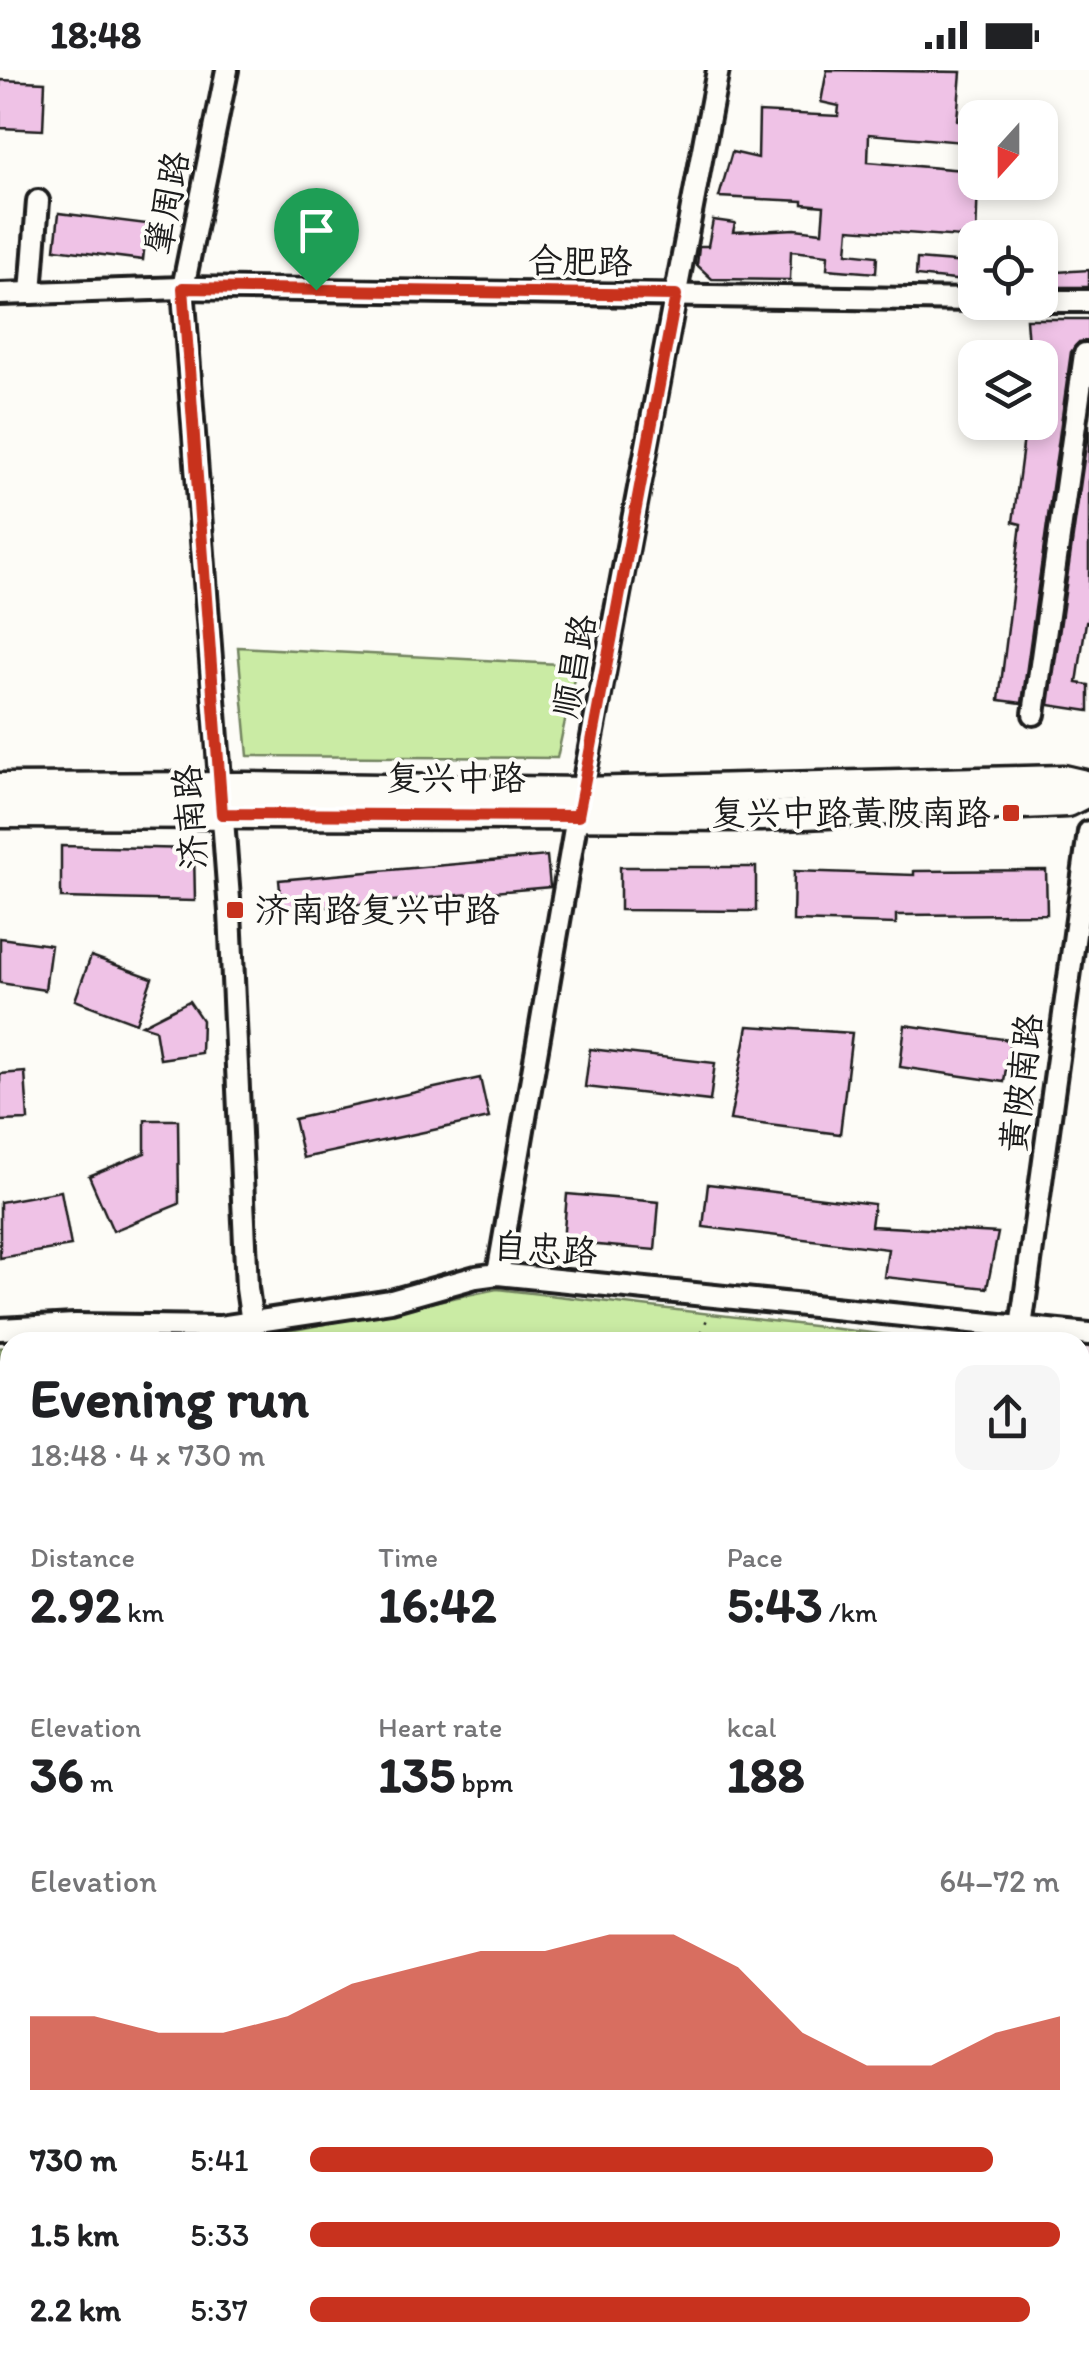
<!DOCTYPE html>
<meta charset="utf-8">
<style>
:root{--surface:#fff;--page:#f6f6f6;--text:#202124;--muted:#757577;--accent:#c8321e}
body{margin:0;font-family:Itim,"LXGW WenKai TC",sans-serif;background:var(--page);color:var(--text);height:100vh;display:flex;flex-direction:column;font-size:38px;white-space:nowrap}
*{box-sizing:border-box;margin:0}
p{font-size:32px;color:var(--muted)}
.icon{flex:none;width:55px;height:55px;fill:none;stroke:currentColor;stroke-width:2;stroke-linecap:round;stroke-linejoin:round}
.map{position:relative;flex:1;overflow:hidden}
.sheet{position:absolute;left:0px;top:1262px;width:1090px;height:1038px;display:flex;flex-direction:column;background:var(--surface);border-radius:30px 30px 0 0;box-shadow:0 5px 15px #0003}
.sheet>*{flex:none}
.needle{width:65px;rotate:201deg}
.buttons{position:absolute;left:958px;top:30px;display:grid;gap:20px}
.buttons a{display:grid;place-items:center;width:100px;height:100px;border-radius:20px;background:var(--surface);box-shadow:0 5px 15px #0003;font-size:50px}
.pin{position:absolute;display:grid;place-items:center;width:85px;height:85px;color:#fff;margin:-102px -42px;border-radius:50% 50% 50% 0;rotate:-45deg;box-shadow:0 0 10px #0007}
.pin .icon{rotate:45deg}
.round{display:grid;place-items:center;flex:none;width:105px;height:105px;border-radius:20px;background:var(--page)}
.headline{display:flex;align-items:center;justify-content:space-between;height:170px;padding:0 30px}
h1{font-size:55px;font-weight:700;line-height:75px}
.stats{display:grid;grid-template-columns:repeat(3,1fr);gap:15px;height:170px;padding:10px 30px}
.stats div{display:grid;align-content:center}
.stats b{font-size:50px;font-weight:700}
.stats small{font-size:28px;font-weight:400}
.stats p{font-size:28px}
.chart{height:280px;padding:20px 30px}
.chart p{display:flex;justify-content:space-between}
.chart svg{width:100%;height:180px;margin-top:10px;fill:var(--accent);opacity:.7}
ul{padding:0 30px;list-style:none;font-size:32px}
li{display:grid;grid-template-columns:160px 120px 1fr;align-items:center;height:75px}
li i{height:25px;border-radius:12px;background:var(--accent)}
.status{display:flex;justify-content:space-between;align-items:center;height:70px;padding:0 50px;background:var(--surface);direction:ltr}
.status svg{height:28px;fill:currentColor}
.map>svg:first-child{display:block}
.built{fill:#f9ebf2}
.green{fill:#caeba4;stroke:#738460;stroke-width:2.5}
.building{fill:#efc2e6;stroke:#1c1c1c;stroke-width:2.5}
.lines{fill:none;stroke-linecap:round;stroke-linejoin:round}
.minor-casing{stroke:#1c1c1c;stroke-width:28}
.major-casing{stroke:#1c1c1c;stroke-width:35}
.path{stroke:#1c1c1c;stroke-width:2.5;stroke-dasharray:2.5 8;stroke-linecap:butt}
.minor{stroke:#fdfcf7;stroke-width:20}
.major{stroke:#fdfcf7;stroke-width:28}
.route-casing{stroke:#fff;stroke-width:20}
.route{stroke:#c8321e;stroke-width:12}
.poi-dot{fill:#c8321e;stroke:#fdfcf7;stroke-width:4}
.labels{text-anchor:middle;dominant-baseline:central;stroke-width:8;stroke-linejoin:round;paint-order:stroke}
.street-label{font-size:35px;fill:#1c1c1c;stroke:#fdfcf7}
.poi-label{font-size:35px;fill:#1c1c1c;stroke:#fdfcf7;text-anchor:end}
</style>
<div class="status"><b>18:48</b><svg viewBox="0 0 49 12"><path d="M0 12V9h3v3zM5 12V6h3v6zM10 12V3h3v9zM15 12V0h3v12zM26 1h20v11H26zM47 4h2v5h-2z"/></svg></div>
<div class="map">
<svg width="1089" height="2299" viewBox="0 0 1089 2299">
<rect width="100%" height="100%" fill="#fdfcf7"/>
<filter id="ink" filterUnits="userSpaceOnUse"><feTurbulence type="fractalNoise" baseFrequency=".01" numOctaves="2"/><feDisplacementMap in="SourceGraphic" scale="20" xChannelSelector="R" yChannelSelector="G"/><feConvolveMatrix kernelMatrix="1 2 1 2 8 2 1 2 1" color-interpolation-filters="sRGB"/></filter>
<g filter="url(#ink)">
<!-- built -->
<g class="built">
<path d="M1048 1266 1089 1272V2126L1080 2127V1272H1029Z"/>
<path d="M0 1982 10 1984V2226H0Z"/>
</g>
<!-- green -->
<g class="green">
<path d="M238 577 577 595 557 688 248 686Z"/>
<path d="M497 1219 949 1272H458L450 1269 408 1272H265V1266Z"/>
<path d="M10 1277V1438L0 1437V1278Z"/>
<path d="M68 2290H301L300 2299H68Z"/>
</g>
<!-- building -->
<g class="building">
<path d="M827 0 961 2 957 50 975 52V73L869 64 868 92 975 101V112H978L976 168 849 159 847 183 877 186 876 203 827 199 828 185 791 181 790 210 712 209 697 195 699 176H708L713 150 735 153 733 162 795 159 822 162 824 136 803 134V131L719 127 732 82 758 88 759 42 838 46 839 36 821 32Z"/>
<path d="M0 10 45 12 43 60 0 58Z"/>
<path d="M59 143 147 154 143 190 55 179Z"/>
<path d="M917 189 966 193 965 211 916 206Z"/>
<path d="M1089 200V217H1040V203Z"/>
<path d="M1026 249H1089V271L1079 272 1071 282 1022 633 999 630 1021 454 1013 452 1026 352H1040V288H1029Z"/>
<path d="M1089 354V552H1086L1077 613 1089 615V641L1049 635Z"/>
<path d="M61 776 194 779 195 831 61 828Z"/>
<path d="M547 786 550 817 282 841 279 810Z"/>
<path d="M620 797H756V841L620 840Z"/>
<path d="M1046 800 1047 844 896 845V854L793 851 794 801 914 805V801Z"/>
<path d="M0 868 51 875 45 920 0 913Z"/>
<path d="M91 886 152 908 136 953 75 930Z"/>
<path d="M189 931 202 950 201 983 160 989 155 959 142 955Z"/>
<path d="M905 955 1010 970 1004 1012 900 997Z"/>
<path d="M748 956 852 963 840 1064 730 1050Z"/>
<path d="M590 979 715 993 710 1031 585 1017Z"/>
<path d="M25 1002 28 1050 0 1051V1004Z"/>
<path d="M480 1008 489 1048 303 1088 294 1049Z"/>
<path d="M145 1050H178L179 1134 113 1161 89 1106 145 1083Z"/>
<path d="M708 1114 874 1134 871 1156 998 1163 987 1218 884 1207 888 1179 703 1157Z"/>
<path d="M61 1121 71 1176 0 1188V1132Z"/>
<path d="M567 1124 659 1132 655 1180 563 1172Z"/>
</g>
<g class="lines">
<defs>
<g id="minor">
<path d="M227 0 183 218 230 842 247 1218 252 1253 250 1272"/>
<path d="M31 223 38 131"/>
<path d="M0 224 183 218 975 230"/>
<path d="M1040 231H1089"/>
<path d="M1034 644 1085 284"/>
<path d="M498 1204 577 747 718 0"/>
<path d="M0 1259 75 1255 220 1257 391 1231 476 1207 498 1204 1089 1264"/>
<path d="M1019 1272 1089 762"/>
<path d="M0 1476H10"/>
<path d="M1080 1682 1089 1683"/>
<path d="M1080 1776 1089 1777"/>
<path d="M0 1815 10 1816"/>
<path d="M0 1871 10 1898"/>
<path d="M0 1965 10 1967"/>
<path d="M1080 2137 1089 2136"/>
<path d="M56 2290V2299"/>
<path d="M645 2290V2299"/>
<path d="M886 2290V2299"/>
<path d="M821 2292 864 2299"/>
<path d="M927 2299 950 2290"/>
</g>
<g id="major">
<path d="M0 718 244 717 582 722 1063 710 1089 716"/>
<path d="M0 743 761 746 1067 732 1089 721"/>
</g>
</defs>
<!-- minor casing -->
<use href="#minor" class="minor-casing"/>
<!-- major casing -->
<use href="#major" class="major-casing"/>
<!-- path -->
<g class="path">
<path d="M421 1272H446"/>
<path d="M697 1272 708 1247"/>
<path d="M1080 1467H1089"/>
<path d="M1080 1592H1089"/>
<path d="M1080 2024 1089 2023"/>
<path d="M103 2290 107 2299"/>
<path d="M187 2299 195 2290"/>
</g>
<!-- minor -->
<use href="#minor" class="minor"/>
<!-- major -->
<use href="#major" class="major"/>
</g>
</g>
<g class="lines" filter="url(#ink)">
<defs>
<path id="route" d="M183 218 676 225 578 746 222 744Z"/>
</defs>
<!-- route casing -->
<use href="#route" class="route-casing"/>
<!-- route -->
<use href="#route" class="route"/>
</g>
<!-- markers -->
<g class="poi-dot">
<rect x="1001" y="733" width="20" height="20" rx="5"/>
<rect x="225" y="830" width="20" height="20" rx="5"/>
</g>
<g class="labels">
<!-- street labels -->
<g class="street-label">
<text transform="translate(167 133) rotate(-79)">肇周路</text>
<text transform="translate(580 191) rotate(1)">合肥路</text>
<text transform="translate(574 596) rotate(-79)">顺昌路</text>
<text x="456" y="708">复兴中路</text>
<text transform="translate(190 747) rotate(-94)">济南路</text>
<text transform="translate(1021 1013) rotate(-83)">黄陂南路</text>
<text transform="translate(545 1179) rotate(4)">自忠路</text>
</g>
<!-- poi labels -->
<g class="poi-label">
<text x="991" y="743">复兴中路黄陂南路</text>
<text x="255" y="840" text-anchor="start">济南路复兴中路</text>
</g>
</g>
</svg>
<div class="buttons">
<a><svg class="needle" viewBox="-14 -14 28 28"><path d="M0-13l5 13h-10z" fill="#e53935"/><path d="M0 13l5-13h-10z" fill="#757577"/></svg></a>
<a><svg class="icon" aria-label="locate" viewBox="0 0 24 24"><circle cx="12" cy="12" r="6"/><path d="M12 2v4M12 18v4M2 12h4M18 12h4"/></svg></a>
<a><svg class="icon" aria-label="layers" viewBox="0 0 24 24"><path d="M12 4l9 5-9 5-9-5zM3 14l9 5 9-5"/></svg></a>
</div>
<div class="pin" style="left:316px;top:220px;background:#1e9e55"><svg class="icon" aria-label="arrive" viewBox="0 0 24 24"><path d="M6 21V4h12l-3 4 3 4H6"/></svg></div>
<section class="sheet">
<div class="headline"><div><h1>Evening run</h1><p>18:48 · 4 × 730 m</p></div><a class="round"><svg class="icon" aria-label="share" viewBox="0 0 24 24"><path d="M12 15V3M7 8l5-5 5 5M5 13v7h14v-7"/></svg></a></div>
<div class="stats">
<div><p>Distance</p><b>2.92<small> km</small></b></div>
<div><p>Time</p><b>16:42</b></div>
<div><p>Pace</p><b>5:43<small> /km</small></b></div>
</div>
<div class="stats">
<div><p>Elevation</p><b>36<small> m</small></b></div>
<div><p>Heart rate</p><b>135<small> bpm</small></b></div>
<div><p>kcal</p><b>188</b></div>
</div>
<div class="chart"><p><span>Elevation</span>64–72 m</p>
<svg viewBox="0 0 160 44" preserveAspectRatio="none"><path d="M0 44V26L10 26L20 30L30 30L40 26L50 18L60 14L70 10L80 10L90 6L100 6L110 14L120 30L130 38L140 38L150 30L160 26V44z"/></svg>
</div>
<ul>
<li><b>730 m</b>5:41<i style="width:91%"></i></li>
<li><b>1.5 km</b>5:33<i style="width:100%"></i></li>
<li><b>2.2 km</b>5:37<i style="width:96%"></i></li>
</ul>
</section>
</div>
